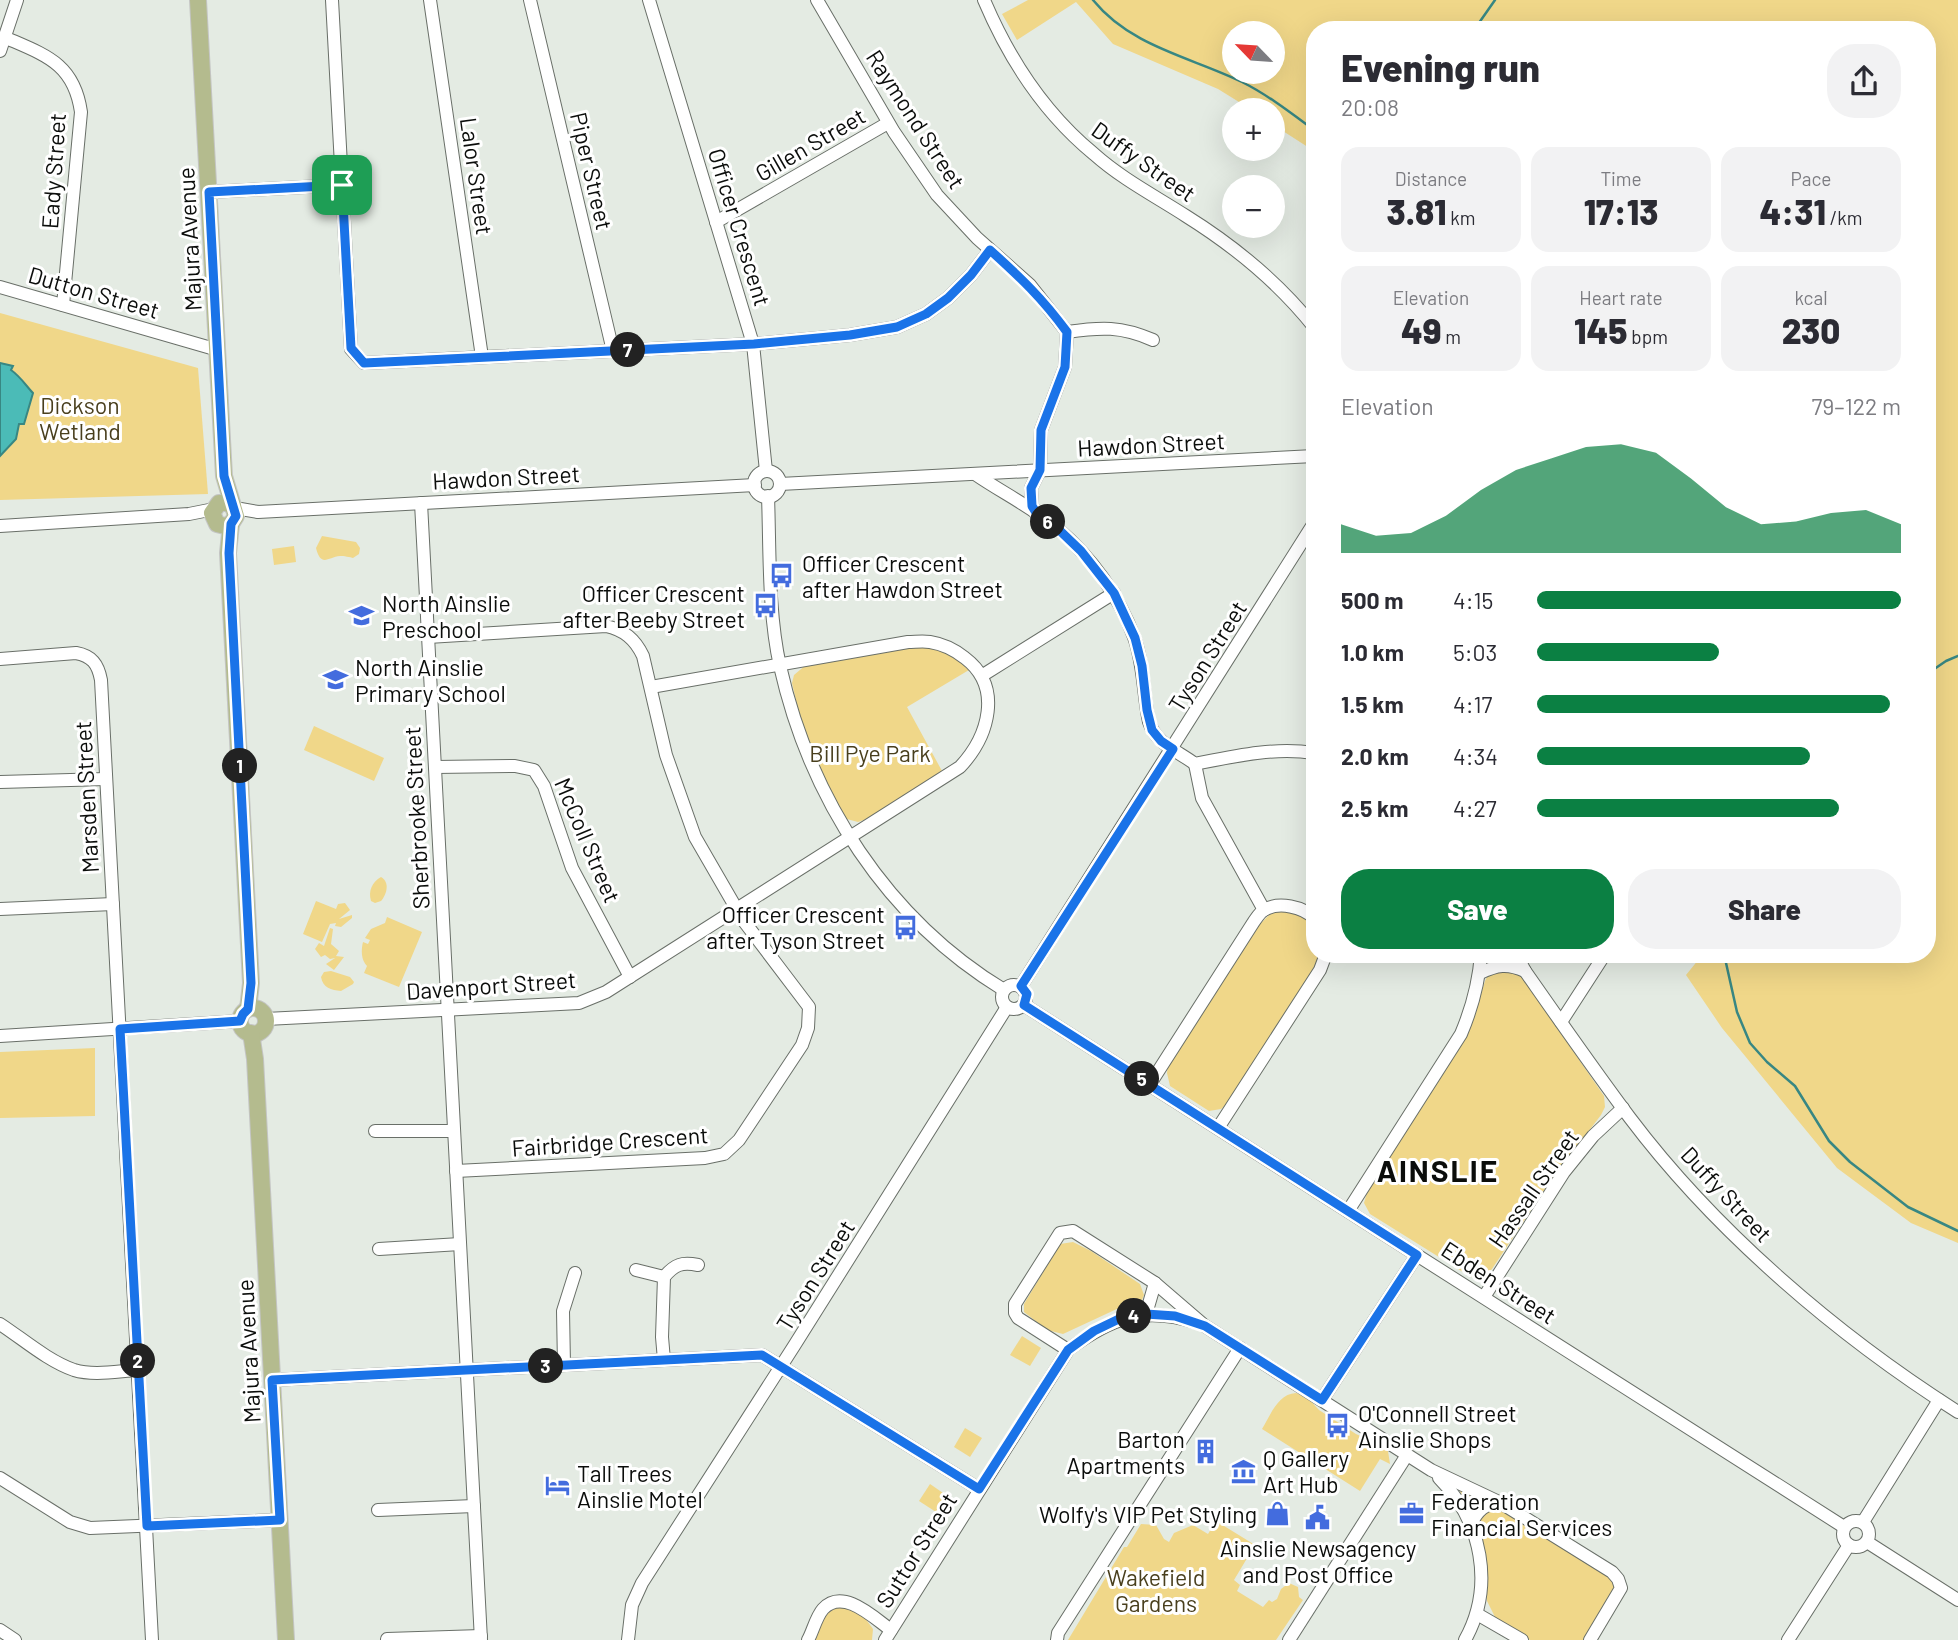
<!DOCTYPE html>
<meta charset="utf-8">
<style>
:root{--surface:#fff;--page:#f2f2f3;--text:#2b2b33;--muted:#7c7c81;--accent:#0b8043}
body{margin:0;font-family:Barlow,sans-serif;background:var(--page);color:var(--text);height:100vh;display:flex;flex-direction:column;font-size:26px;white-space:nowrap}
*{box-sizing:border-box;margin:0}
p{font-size:23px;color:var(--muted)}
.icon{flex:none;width:38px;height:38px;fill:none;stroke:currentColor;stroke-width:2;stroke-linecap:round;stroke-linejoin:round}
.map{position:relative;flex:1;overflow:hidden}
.drawer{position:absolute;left:1306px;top:21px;width:630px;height:942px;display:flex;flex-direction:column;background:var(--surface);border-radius:28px;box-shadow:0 7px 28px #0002}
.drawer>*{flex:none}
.needle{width:46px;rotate:295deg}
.tools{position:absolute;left:1222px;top:21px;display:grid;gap:14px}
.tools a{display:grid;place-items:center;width:63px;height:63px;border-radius:50%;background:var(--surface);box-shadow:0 7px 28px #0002;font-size:35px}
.pin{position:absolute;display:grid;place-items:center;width:60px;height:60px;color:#fff;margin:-30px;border-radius:14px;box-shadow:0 4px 10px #0006}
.km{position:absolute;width:35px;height:35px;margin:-18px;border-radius:50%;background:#222;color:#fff;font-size:19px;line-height:35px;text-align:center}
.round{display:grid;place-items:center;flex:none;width:74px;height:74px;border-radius:28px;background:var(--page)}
.headline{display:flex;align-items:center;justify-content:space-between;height:119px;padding:0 35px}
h1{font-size:38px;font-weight:800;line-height:52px}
.stats{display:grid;grid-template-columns:repeat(3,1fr);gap:10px;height:119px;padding:7px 35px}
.stats div{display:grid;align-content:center;border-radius:18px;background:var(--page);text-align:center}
.stats b{font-size:35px;font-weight:800}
.stats small{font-size:19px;font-weight:400}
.stats p{font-size:19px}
.chart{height:196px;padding:14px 35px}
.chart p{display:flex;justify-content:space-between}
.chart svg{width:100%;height:126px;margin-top:7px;fill:var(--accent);opacity:.7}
.button{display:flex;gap:14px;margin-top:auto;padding:14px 35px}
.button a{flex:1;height:80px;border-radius:28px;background:var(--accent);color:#fff;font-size:28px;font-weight:800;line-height:80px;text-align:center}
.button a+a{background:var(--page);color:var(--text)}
ul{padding:0 35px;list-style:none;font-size:23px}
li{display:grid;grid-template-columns:112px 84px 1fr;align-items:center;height:52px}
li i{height:18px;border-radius:9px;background:var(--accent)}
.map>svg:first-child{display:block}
.green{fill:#f0d789;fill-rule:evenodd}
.water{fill:#4bbbb7;stroke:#388783;stroke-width:2}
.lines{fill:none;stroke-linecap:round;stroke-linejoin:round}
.stream{stroke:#388783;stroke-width:2.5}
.minor-casing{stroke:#696f68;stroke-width:14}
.major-casing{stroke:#c4c5c4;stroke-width:18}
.minor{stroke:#fff;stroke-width:12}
.major{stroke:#b4bb8e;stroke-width:16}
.route-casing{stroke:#fff;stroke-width:14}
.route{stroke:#1a73e8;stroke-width:9}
.labels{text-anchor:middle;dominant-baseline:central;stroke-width:6;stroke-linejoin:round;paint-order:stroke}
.street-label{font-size:23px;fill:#0b0d0b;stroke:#fff}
.park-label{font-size:23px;fill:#493f1d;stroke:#fff}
.poi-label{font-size:23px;fill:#0b0d0b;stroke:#fff;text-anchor:start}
.district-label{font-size:30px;font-weight:bold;letter-spacing:2px;fill:#0b0d0b;stroke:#fff}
</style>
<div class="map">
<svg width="1958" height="1640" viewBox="0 0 1958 1640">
<rect width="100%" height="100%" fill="#e4ebe3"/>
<!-- green -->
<g class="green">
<path d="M1028 0H1958V1243L1911 1223 1837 1168 1722 1028 1686 975 1703 954H1927V30H1314V151L1272 124V110H1252L1218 89 1113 44 1076 2 1017 40 1002 14ZM1234 33H1272V72H1234Z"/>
<path d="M0 313 198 368 208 494 0 500Z"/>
<path d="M322 536 356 542 360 548 359 554 353 558C351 557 343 556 340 556 328 557 321 568 316 548Z"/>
<path d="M294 546 296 562 274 565 272 549Z"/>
<path d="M926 646 952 655 969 670 907 707 942 771 867 819 858 822 843 818 831 796 800 718 792 683 794 675 807 664 894 648Z"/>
<path d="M314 726 384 758 374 781 304 750Z"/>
<path d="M381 877C390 882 387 894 381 901L375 903 371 901C368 891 372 882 381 877Z"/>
<path d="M316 901 336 909 338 904 345 903 350 910 339 919 352 915V918L341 927 335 926 336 923 330 924 322 942 303 934Z"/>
<path d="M1285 910 1307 918 1314 925V954H1321L1317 965 1227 1104 1221 1109 1209 1111 1170 1086 1167 1073 1168 1065 1256 928 1270 914Z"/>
<path d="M387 917 422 932 399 987 364 973 367 966C361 960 361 950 363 942L368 944 370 940 365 938 371 929 385 923Z"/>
<path d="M330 928 333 929 331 944 339 951 336 956 344 957 334 970 326 964 335 958 330 959 325 955 321 957 315 949 319 943 324 946Z"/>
<path d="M1506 970 1521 975 1604 1096 1605 1107 1601 1115 1549 1183 1492 1269 1484 1277H1471L1370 1214 1364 1203 1368 1189 1474 1017 1485 981 1488 975Z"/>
<path d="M331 971 350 977 354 982 353 984 341 991C331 990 323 988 321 977L324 972Z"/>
<path d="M95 1048V1116L0 1118V1052Z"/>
<path d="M1073 1242 1091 1251 1140 1284 1144 1295 1141 1302 1119 1308 1063 1334 1047 1330 1024 1312V1304L1060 1244Z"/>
<path d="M1022 1336 1041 1348 1030 1366 1010 1355Z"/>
<path d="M1296 1393 1307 1397 1319 1410 1356 1434 1381 1445 1388 1451 1390 1464 1380 1459 1360 1491 1262 1429C1271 1414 1278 1394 1296 1393Z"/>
<path d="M965 1428 982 1438 970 1457 954 1447Z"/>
<path d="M930 1484 946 1495 936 1512 919 1501Z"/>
<path d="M1458 1488 1503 1509 1609 1576 1616 1585 1586 1640H1530L1495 1617 1487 1601 1485 1590 1487 1570 1479 1528Z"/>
<path d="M1216 1521 1255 1545 1234 1580 1240 1585 1237 1591 1263 1607 1269 1600 1272 1602 1277 1599 1281 1589 1289 1583 1298 1587 1299 1597 1303 1600 1276 1640H1068L1124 1547H1127L1141 1524 1156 1525 1164 1539 1169 1542 1174 1533 1193 1525 1208 1534Z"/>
<path d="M849 1606 865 1618 873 1629 872 1640H810L824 1609Z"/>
</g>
<!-- water -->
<path class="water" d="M0 363 13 366 11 370C21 377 26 386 33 393L24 424H19L16 439 0 456Z"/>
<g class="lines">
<!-- stream -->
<g class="stream">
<path d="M1093 0C1131 47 1191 57 1242 82 1268 95 1291 113 1314 130"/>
<path d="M1474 30 1495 0"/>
<path d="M1927 674 1946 661 1958 656"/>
<path d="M1724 954 1737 1012 1750 1043 1767 1062 1795 1086 1829 1141 1850 1162 1908 1207 1958 1231"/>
</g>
<defs>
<g id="minor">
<path d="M332 0 351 349 364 363 753 344 850 335 897 327 926 314 948 298 971 275 990 250"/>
<path d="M430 0 482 357"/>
<path d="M530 0 613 351"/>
<path d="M649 0 753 344 766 471"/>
<path d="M817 0 894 132 937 195 977 238 1030 285 1067 332 1065 367 1041 430 1040 470 1031 488 1032 506 1037 514"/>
<path d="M984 0C1009 59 1044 113 1094 154 1122 179 1155 196 1186 216 1234 246 1279 283 1314 327"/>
<path d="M4 37C45 55 74 63 81 112L63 305"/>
<path d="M0 51 17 0"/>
<path d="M209 192 342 185"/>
<path d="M716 222 888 123"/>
<path d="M0 287 218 350"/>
<path d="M1067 332C1101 327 1121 326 1153 340"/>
<circle cx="767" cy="484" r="13"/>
<path d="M975 474C1001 492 1032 507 1057 528 1091 557 1118 594 1134 637 1144 664 1143 694 1149 722 1156 744 1178 751 1195 764 1235 756 1274 747 1314 753"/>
<path d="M780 484 1314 456"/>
<path d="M768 496C770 552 768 612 780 666 810 799 887 919 1004 990"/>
<path d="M421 503 481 1640"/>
<path d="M235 508 258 512 755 485"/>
<path d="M0 526 189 514 214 509"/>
<path d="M428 637 606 626C624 630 635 639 643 656L666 755 695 837 743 920 809 1007 808 1028 802 1045 739 1140 724 1154 705 1158 456 1171"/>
<path d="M0 659 76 653C92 656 98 664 101 680L152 1640"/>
<path d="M983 675 1114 593"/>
<path d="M1195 764 1202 798 1264 910"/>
<path d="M435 767 515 766 534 770 544 786 572 868 630 977"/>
<path d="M0 782 106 779"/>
<path d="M0 909 113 904"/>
<path d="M1516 954 1525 971C1560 1021 1594 1070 1630 1118 1716 1232 1838 1336 1958 1412"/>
<path d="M1480 973C1497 965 1507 963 1525 971"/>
<circle cx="1014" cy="997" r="12"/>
<path d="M1021 986 1314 523"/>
<path d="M1024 1005 1844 1527"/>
<path d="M266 1019 579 1003 606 992 960 767C989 736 1003 687 965 658 955 650 943 644 930 642 923 641 915 642 908 642L651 687"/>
<path d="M1561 1022 1605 954"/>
<path d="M0 1036 241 1021"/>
<path d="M1150 1084 1253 923C1256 919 1259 913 1264 910 1279 901 1303 907 1314 918"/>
<path d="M1218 1128 1320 970 1326 954"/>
<path d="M375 1131H454"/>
<path d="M1348 1211 1461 1034C1472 1008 1479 982 1481 954"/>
<path d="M379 1249 460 1244"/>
<path d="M636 1270 664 1277"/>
<path d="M1484 1297 1564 1172 1593 1136 1623 1108"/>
<path d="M1146 1314 1155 1283"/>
<path d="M0 1324C23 1339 48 1361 74 1370 94 1376 118 1371 139 1370"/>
<path d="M1068 1350 1018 1318 1015 1313V1304L1060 1233 1073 1231 1155 1283 1205 1326 1431 1470 1501 1503 1612 1572 1618 1579 1621 1588 1590 1640"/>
<path d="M664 1360 662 1337 664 1277C675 1264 682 1262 698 1265"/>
<path d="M564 1365 563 1311 575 1273"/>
<path d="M272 1380 762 1355 979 1489"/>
<path d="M1322 1400 1417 1255"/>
<path d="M0 1478 70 1522 90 1528 280 1520"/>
<path d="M1439 1478C1482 1521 1495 1586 1465 1640"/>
<path d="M378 1510 474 1506"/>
<circle cx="1856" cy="1534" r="13"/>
<path d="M1863 1522 1939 1400"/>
<path d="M1471 1525C1476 1512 1486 1502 1501 1503"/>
<path d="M1867 1542 1958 1600"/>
<path d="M1477 1614 1522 1640"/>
<path d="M0 1630 15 1640"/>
<path d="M387 1639 481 1636"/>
<path d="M628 1640 632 1605 642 1583 794 1346 1007 1007"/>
<path d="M808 1640C813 1631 816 1617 823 1609 843 1587 874 1618 891 1630"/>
<path d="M885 1640 1068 1350C1112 1317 1144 1306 1198 1323"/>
<path d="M1057 1640 1058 1633 1240 1348"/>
<path d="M1289 1640 1407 1455"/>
<path d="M1788 1640 1849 1545"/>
</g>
<g id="major">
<path d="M198 0 224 476 236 516 231 524 228 553 251 983 248 1009"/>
<path d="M231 524 225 526 217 524 212 513 219 503H227L233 506"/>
<circle cx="253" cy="1021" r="13"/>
<path d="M251 1033 255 1059 286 1640"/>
</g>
</defs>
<!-- minor casing -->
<use href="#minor" class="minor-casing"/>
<!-- major casing -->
<use href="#major" class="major-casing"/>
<!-- minor -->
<use href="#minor" class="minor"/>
<!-- major -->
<use href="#major" class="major"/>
</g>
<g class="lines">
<defs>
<path id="route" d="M342 185 351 348 364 363 754 344 850 335 897 327 926 314 948 298 971 275 990 250C1021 278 1042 298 1067 332L1065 367 1041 430 1040 470 1031 488 1032 506 1037 514 1055 526 1081 551 1114 593 1135 638 1142 666 1147 710 1152 730 1161 741 1173 749 1021 986 1027 994 1024 1005 1417 1255 1322 1400 1205 1326 1175 1316 1146 1314 1121 1318 1094 1331 1068 1350 979 1489 762 1355 272 1380 280 1520 147 1526 120 1029 240 1021 243 1014 248 1009 251 983 229 553 231 524 236 516 224 476 209 192Z"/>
</defs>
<!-- route casing -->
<use href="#route" class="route-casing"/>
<!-- route -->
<use href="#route" class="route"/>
</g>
<!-- icons -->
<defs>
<symbol id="bus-bare" viewBox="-9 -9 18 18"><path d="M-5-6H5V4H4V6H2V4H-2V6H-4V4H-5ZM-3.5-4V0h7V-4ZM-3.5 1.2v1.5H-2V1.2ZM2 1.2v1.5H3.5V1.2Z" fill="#436cde" stroke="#fff" stroke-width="2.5" paint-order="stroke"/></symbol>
<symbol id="school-bare" viewBox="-9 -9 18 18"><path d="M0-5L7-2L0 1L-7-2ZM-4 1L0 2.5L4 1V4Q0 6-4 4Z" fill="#436cde" stroke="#fff" stroke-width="2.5" paint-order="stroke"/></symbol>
<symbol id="building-bare" viewBox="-9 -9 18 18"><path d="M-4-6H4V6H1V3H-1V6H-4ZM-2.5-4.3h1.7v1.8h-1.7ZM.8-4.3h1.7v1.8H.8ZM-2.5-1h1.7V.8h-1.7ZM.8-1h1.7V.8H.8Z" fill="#436cde" stroke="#fff" stroke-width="2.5" paint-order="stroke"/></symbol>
<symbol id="museum-bare" viewBox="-9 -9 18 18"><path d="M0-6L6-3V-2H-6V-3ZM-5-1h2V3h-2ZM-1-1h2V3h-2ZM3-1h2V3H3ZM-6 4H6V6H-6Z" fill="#436cde" stroke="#fff" stroke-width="2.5" paint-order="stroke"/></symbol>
<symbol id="hotel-bare" viewBox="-9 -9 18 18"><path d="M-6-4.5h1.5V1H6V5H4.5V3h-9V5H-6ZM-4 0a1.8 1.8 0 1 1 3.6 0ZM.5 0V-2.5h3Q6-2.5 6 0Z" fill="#436cde" stroke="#fff" stroke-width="2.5" paint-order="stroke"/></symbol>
<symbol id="shop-bare" viewBox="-9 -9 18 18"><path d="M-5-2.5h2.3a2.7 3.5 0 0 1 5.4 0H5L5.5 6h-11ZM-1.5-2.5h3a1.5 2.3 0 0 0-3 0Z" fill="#436cde" stroke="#fff" stroke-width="2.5" paint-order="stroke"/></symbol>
<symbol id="office-bare" viewBox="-9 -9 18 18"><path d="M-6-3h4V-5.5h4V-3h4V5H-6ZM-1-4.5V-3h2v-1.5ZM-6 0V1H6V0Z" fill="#436cde" stroke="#fff" stroke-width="2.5" paint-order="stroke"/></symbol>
<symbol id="civic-bare" viewBox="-9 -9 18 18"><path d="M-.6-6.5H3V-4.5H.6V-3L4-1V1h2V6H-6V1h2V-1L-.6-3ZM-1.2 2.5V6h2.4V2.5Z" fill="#436cde" stroke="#fff" stroke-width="2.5" paint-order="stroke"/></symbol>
</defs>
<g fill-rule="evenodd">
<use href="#bus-bare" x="764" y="558" width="35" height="35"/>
<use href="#bus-bare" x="748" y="588" width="35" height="35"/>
<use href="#school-bare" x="344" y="598" width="35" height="35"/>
<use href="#school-bare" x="318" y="662" width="35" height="35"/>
<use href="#bus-bare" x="888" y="910" width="35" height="35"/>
<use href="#bus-bare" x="1320" y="1408" width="35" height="35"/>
<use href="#building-bare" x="1188" y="1434" width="35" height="35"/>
<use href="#museum-bare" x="1226" y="1454" width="35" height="35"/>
<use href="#hotel-bare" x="540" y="1468" width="35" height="35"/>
<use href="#shop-bare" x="1260" y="1496" width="35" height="35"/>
<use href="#office-bare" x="1394" y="1496" width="35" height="35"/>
<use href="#civic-bare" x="1300" y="1500" width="35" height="35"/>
</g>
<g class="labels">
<!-- street labels -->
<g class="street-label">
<text transform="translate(916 119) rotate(57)">Raymond Street</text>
<text transform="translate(810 144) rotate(-30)">Gillen Street</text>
<text transform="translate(1144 161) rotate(35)">Duffy Street</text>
<text transform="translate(53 171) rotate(-86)">Eady Street</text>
<text transform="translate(592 171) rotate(77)">Piper Street</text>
<text transform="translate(477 176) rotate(82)">Lalor Street</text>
<text transform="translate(740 227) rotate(73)">Officer Crescent</text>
<text transform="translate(189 239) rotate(-93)">Majura Avenue</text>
<text transform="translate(94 292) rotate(16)">Dutton Street</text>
<text transform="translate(1151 444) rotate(-3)">Hawdon Street</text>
<text transform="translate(506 477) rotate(-3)">Hawdon Street</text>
<text transform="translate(1207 656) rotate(-58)">Tyson Street</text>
<text transform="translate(86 797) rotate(-93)">Marsden Street</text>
<text transform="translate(416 818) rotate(-93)">Sherbrooke Street</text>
<text transform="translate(588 840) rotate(67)">McColl Street</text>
<text transform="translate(491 985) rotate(-4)">Davenport Street</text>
<text transform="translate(610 1141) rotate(-4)">Fairbridge Crescent</text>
<text transform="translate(1533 1188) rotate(-55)">Hassall Street</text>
<text transform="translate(1727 1194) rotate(47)">Duffy Street</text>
<text transform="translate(815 1275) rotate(-58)">Tyson Street</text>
<text transform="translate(1499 1282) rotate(33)">Ebden Street</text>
<text transform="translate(248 1351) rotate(-93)">Majura Avenue</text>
<text transform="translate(916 1550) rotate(-58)">Suttor Street</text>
</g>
<!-- park labels -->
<g class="park-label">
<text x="80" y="405">Dickson<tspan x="80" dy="26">Wetland</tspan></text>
<text x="870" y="753">Bill Pye Park</text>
<text x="1156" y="1577">Wakefield<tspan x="1156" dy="26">Gardens</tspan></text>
</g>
<!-- poi labels -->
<g class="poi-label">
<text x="802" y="563">Officer Crescent<tspan x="802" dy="26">after Hawdon Street</tspan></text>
<text x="745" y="593" text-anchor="end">Officer Crescent<tspan x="745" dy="26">after Beeby Street</tspan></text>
<text x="382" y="603">North Ainslie<tspan x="382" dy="26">Preschool</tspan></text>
<text x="355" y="667">North Ainslie<tspan x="355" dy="26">Primary School</tspan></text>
<text x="885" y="914" text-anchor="end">Officer Crescent<tspan x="885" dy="26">after Tyson Street</tspan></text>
<text x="1358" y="1413">O'Connell Street<tspan x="1358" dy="26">Ainslie Shops</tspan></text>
<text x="1185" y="1439" text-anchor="end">Barton<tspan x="1185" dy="26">Apartments</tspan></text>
<text x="1263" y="1458">Q Gallery<tspan x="1263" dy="26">Art Hub</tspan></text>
<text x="577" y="1473">Tall Trees<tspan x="577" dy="26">Ainslie Motel</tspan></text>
<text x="1431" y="1501">Federation<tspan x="1431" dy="26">Financial Services</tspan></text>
<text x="1257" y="1514" text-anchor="end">Wolfy's VIP Pet Styling</text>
<text x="1318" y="1548" text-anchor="middle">Ainslie Newsagency<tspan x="1318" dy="26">and Post Office</tspan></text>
</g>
<!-- district labels -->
<g class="district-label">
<text x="1438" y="1170">AINSLIE</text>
</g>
</g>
</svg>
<div class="tools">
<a><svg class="needle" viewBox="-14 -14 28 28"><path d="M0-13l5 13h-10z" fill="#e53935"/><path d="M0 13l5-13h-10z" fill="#7c7c81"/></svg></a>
<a>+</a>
<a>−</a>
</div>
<div class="pin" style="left:342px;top:185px;background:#1e9e55"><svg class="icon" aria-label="arrive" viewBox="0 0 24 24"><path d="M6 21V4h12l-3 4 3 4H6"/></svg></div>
<b class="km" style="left:240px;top:766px">1</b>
<b class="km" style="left:138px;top:1361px">2</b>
<b class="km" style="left:546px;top:1366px">3</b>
<b class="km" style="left:1134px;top:1316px">4</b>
<b class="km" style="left:1142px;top:1079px">5</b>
<b class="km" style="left:1048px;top:522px">6</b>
<b class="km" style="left:628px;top:350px">7</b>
<section class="drawer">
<div class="headline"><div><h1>Evening run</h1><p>20:08</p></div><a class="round"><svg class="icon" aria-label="share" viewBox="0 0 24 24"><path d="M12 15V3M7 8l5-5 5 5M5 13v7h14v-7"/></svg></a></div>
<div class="stats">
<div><p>Distance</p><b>3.81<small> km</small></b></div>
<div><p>Time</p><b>17:13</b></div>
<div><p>Pace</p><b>4:31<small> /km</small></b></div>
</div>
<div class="stats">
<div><p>Elevation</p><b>49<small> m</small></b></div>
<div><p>Heart rate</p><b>145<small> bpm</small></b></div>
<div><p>kcal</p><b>230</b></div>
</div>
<div class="chart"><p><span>Elevation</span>79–122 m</p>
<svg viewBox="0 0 160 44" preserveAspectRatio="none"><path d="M0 44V34L10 38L20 37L30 31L40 22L50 15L60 11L70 7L80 6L90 9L100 18L110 28L120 34L130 33L140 30L150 29L160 34V44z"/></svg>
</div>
<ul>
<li><b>500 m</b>4:15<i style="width:100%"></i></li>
<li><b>1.0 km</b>5:03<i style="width:50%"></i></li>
<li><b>1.5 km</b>4:17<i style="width:97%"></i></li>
<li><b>2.0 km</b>4:34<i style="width:75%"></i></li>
<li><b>2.5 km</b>4:27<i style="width:83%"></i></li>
</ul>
<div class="button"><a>Save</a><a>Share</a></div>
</section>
</div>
